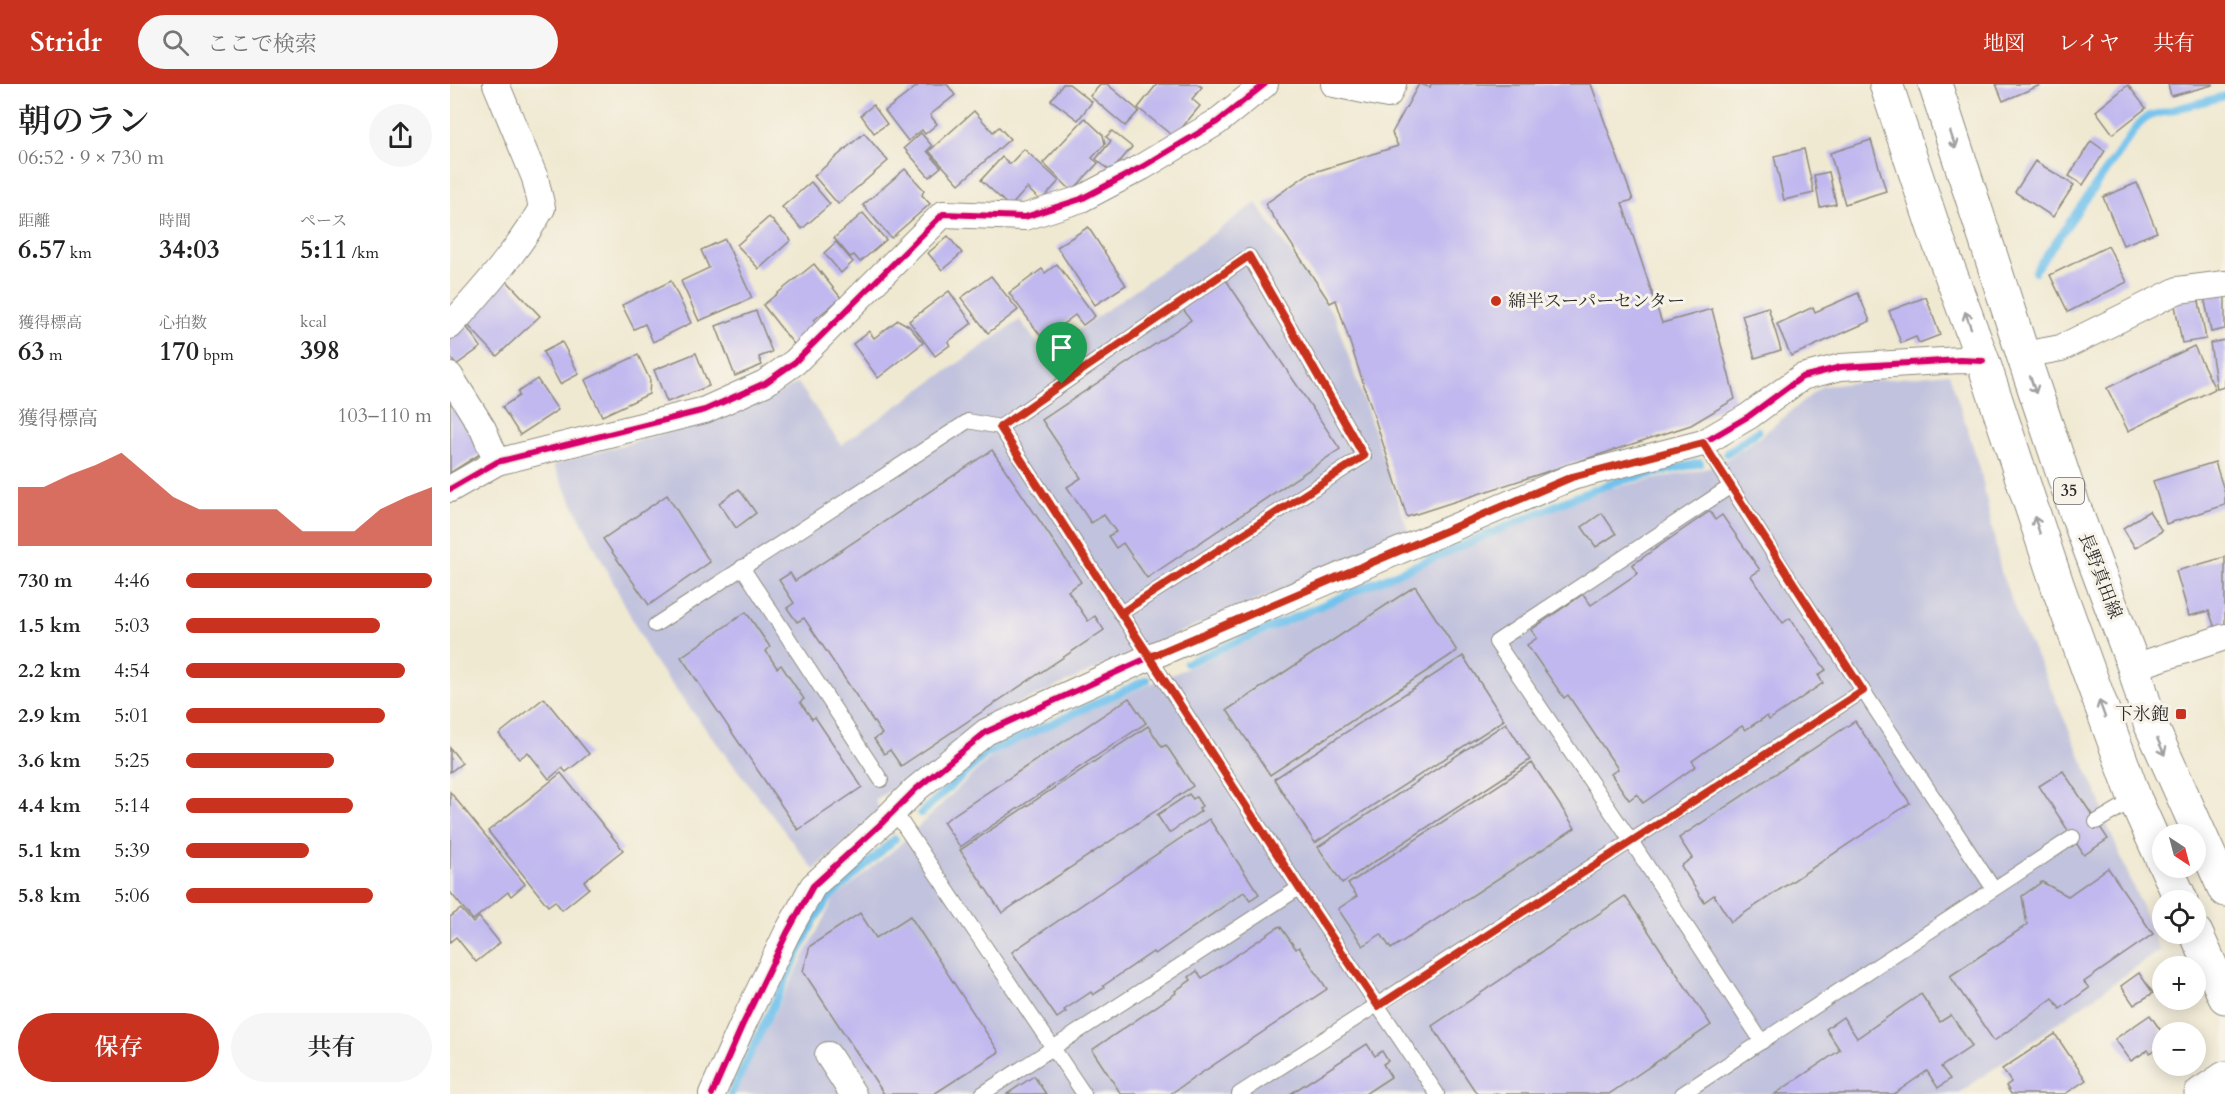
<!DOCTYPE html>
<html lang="ja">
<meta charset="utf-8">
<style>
:root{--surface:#fff;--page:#f6f6f6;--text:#222;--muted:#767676;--accent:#c8321e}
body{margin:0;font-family:Cardo,"Noto Serif JP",serif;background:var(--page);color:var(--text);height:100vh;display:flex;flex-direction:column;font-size:22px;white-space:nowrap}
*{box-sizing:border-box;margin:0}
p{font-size:20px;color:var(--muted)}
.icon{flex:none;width:33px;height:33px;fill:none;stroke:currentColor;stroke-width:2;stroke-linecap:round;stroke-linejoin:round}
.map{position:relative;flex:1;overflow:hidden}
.panel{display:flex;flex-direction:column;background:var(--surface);width:450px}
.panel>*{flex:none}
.needle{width:39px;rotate:144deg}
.controls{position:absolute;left:1702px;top:740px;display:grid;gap:12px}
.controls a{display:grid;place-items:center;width:54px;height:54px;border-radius:50%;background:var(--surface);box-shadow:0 3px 15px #0003;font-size:30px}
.pin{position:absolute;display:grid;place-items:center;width:51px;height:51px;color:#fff;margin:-62px -26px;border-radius:50% 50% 50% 0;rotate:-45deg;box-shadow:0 0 6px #0007}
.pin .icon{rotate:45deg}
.round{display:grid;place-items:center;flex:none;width:63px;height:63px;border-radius:32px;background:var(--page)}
.overview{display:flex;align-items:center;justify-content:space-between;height:102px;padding:0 18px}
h1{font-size:33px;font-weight:600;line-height:45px}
.figures{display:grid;grid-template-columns:repeat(3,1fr);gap:9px;height:102px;padding:6px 18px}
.figures div{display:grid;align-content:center}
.figures b{font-size:26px;font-weight:600}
.figures small{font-size:16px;font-weight:400}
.figures p{font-size:16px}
.chart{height:168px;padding:12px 18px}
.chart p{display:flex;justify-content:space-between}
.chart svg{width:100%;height:108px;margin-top:6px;fill:var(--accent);opacity:.7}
.primary-button{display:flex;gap:12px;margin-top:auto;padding:12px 18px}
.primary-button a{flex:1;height:69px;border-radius:36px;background:var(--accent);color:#fff;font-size:24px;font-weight:600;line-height:69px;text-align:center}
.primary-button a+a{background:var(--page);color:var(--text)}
ul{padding:0 18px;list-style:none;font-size:20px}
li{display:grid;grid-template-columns:96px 72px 1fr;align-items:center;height:45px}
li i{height:15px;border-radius:8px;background:var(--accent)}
header{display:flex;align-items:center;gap:36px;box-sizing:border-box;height:84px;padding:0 30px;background:var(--accent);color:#fff}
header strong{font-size:28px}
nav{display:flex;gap:33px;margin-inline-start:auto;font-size:21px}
.search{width:420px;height:54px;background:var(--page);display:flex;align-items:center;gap:15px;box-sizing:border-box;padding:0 21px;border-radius:33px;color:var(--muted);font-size:22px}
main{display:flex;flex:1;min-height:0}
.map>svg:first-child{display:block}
.industrial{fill:#c1c2dd}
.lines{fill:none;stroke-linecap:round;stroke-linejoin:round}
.stream{stroke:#72c2ed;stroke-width:8}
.building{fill:#c0b8ef}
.lane-casing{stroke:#8e8a7e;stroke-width:16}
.street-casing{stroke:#8e8a7e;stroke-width:28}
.primary-casing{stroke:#8e8a7e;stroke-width:35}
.highway-casing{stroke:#8e8a7e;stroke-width:35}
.lane{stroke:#fff;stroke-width:14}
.street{stroke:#fff;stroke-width:26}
.primary{stroke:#fff;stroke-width:33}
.highway{stroke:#fff;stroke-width:33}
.cycleway-casing{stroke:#f7f3e8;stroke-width:10}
.cycleway{stroke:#d6006c;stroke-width:6}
.oneway{stroke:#a0a0a0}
.route-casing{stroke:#fff;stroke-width:12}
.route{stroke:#c8321e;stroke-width:8}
.poi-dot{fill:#c8321e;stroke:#f7f3e8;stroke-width:2}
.labels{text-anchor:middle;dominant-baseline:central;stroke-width:6;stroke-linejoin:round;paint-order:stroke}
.shield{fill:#f7f3e8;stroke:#686764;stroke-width:1.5}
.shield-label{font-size:16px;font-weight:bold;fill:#2b2b2b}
.poi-label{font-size:18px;fill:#2b2b2b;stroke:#f7f3e8;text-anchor:start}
.street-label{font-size:18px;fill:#2b2b2b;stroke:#f7f3e8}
</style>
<header>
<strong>Stridr</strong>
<div class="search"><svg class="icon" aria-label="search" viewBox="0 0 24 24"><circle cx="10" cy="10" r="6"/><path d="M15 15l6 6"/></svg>ここで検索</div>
<nav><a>地図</a><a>レイヤ</a><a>共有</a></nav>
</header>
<main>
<section class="panel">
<div class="overview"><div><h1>朝のラン</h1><p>06:52 · 9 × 730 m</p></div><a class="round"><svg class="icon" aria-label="share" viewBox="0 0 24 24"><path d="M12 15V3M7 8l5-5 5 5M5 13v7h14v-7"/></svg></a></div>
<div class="figures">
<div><p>距離</p><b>6.57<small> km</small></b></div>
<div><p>時間</p><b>34:03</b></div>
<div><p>ペース</p><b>5:11<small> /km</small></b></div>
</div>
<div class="figures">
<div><p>獲得標高</p><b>63<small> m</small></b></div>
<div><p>心拍数</p><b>170<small> bpm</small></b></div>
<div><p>kcal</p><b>398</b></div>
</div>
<div class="chart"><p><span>獲得標高</span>103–110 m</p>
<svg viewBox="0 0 160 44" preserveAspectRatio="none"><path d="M0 44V20L10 20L20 15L30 11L40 6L50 15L60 24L70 29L80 29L90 29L100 29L110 38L120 38L130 38L140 29L150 24L160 20V44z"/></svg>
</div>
<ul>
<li><b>730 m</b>4:46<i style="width:100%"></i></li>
<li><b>1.5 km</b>5:03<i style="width:79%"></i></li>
<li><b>2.2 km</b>4:54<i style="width:89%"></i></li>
<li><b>2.9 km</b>5:01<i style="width:81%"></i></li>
<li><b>3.6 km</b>5:25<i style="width:60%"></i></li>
<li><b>4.4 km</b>5:14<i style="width:68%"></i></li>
<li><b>5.1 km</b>5:39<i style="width:50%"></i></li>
<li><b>5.8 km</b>5:06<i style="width:76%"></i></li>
</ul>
<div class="primary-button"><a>保存</a><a>共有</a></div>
</section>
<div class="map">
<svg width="1775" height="1010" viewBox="0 0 1775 1010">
<rect width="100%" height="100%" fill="#f7f3e8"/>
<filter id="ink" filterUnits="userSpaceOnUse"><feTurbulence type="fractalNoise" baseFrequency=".0167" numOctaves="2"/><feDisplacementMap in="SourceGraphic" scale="12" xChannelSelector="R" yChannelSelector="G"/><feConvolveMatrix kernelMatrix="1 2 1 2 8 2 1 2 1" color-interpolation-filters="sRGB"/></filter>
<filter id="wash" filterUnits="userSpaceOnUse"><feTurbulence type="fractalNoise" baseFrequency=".008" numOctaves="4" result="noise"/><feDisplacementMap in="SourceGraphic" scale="24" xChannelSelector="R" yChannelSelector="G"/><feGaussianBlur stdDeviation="1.35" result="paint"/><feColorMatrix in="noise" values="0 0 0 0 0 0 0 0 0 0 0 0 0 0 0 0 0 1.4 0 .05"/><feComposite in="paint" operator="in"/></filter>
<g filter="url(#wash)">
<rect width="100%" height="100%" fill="#f0e9d2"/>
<!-- industrial -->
<g class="industrial">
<path d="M806 119 885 233 960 452 716 554 531 636 473 693 450 699 425 716 430 727 364 786 203 576 103 381 289 328 348 299 391 361 570 236 595 270Z"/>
<path d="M1499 289 1530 384 1551 488 1571 542 1586 571 1650 716 1659 745 1710 866 1508 1010H282L384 815 447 763 548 666 1100 427 1161 404 1254 385 1279 374 1310 353 1372 302Z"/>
</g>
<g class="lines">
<!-- stream -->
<g class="stream">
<path d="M1585 187 1689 40 1699 32 1775 12"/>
<path d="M1277 369 1308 347"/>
<path d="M737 579 1123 414 1165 398 1250 379"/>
<path d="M471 729 537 669 697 596"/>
<path d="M281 1010 364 836 380 813 445 755"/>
</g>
</g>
<g id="blocks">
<!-- building -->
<g class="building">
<path d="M470 0H497L505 11 480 31 487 40 475 50 472 46 458 57 435 27Z"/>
<path d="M613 0H619L642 18 628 36 601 16Z"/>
<path d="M651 0H657L689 27 675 42 640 12Z"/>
<path d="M707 0H747L752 3 742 15 750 22 724 53 688 24Z"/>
<path d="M969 0 980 3 981 0H1141L1183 116 1172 119 1212 239 1262 225 1285 315 1241 341 957 433 886 216 880 219 815 120 858 90 948 62 942 49Z"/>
<path d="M1546 0H1593L1553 17Z"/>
<path d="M1718 0H1763V1L1721 12Z"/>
<path d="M1678 1 1696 24 1663 50 1646 27Z"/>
<path d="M423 21 437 40 424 49 411 31Z"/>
<path d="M524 27 543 48 549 43 560 55 509 100 479 67Z"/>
<path d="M635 34 653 51 655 60 642 74 648 79 622 107 593 79Z"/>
<path d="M662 47 682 63 661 88 646 75 661 57 656 53Z"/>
<path d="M414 49 438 77 388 120 364 92Z"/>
<path d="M471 49 482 62 477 67 491 83 479 93 454 64Z"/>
<path d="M1421 56 1436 107 1395 120 1380 69Z"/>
<path d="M1641 57 1655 67 1633 101 1619 92Z"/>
<path d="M574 65 609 97 591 117 577 104 560 123 531 96 552 73 560 80Z"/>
<path d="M1354 65 1364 109 1334 116 1324 72Z"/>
<path d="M1585 77 1624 101 1603 133 1565 108Z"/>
<path d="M455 85 474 106 472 111 480 120 441 154 413 121Z"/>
<path d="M1379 88 1386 120 1370 123 1364 91Z"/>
<path d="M361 98 380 120 352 145 332 123Z"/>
<path d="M1687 99 1707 148 1673 161 1653 113Z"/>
<path d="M413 129 436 156 410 178 404 171 400 173 384 154Z"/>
<path d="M319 133 341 156 309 185 287 161Z"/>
<path d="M638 143 676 201 645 221 607 163Z"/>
<path d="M498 152 512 169 492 186 478 169Z"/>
<path d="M275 155 302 214 249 237 231 197 259 184 251 166Z"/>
<path d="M386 158 403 178 391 189 374 169Z"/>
<path d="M1658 162 1677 198 1618 228 1600 191Z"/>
<path d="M364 180 391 214 364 236 370 243 346 263 313 221Z"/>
<path d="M607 180 645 232 633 241 625 231 593 255 559 209 592 185 595 189Z"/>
<path d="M541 192 568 226 538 249 511 214Z"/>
<path d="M776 196 890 365 697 494 673 459 666 464 658 452 666 448 654 431 641 439 617 403 631 394 592 336 741 236 733 225Z"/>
<path d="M57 197 90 232 47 272 14 237Z"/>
<path d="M221 197 241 239 203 258 195 240 184 245 172 221Z"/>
<path d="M499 207 522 239 498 258 500 261 485 272 459 237Z"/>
<path d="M1775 208V245L1761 248 1754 212Z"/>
<path d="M1408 209 1420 237 1341 272 1327 240 1363 223 1365 228Z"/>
<path d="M1748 212 1756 255 1732 259 1724 216Z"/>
<path d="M1476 213 1490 251 1469 259 1466 253 1451 259 1439 227Z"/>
<path d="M1318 223 1331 266 1305 274 1292 231Z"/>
<path d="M306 227 322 268 309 273 312 281 285 292 266 242Z"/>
<path d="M448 236 459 242 473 259 428 294 403 260 419 247 424 254Z"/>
<path d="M16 242 31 263 6 281 0 273V254Z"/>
<path d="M1775 256V303L1767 305 1760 259Z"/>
<path d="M112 258 129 290 110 300 93 268Z"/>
<path d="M1744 262 1765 305 1678 347 1657 304Z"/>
<path d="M246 269 259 302 217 318 204 286Z"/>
<path d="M188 271 200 296 199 310 152 332 135 296Z"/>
<path d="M87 295 108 326 70 351 52 323 69 312 68 308Z"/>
<path d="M0 305 29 353 30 370 0 389Z"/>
<path d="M542 366 631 498 618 507 638 537 645 532 654 546 451 682 440 666 434 670 424 655 432 650 354 534 347 538 337 524 344 519 329 496 340 489 345 497Z"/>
<path d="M1765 378 1775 409V421L1716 440 1703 397Z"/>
<path d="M289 405 306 429 286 444 269 419Z"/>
<path d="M217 411 260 478 199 521 153 455Z"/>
<path d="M1260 427 1265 436 1272 431 1310 486 1301 492 1333 539 1340 534 1376 586 1368 591 1373 599 1319 636 1317 632 1295 646 1292 642 1242 677 1246 682 1193 719 1187 710 1179 716 1161 690 1168 685 1118 611 1114 614 1077 561 1087 554 1081 546 1133 510 1141 521 1188 489 1182 481Z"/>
<path d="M1699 427 1712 447 1685 464 1673 444Z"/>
<path d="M1152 429 1166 450 1146 463 1132 443Z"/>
<path d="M1775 473V541L1765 544 1759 527 1739 532 1726 487Z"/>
<path d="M965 502 1007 567 820 691 777 626Z"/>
<path d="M296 528 320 563 316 567 327 584 331 581 354 615 350 618 362 635 365 633 412 703 348 746 231 573Z"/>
<path d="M1013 572 1054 636 865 759 824 695Z"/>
<path d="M94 614 139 670 116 688 112 684 99 695 78 668 69 675 49 650Z"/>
<path d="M679 614 696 639 510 763 493 738Z"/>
<path d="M1405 637 1460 719 1281 838 1264 811 1254 818 1231 782 1242 774 1229 754Z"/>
<path d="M1056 639 1080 676 892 799 868 763Z"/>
<path d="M698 642 712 663 716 661 743 702 552 829 510 766Z"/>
<path d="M0 664 12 679 0 688Z"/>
<path d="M1082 679 1125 744 941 865 931 850 913 862 888 825 907 812 898 800Z"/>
<path d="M1613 687 1658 755 1634 771 1589 702Z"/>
<path d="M111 689 173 766 134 797 139 804 112 826 105 817 98 822 38 747Z"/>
<path d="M0 708 75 800 61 812 58 808 23 836 0 808Z"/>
<path d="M739 710 743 715 746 713 752 722 749 724 751 727 719 749 707 731Z"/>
<path d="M759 735 809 810 800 816 794 808 705 870 703 868 653 902 654 904 643 911 641 908 614 926 616 928 607 934 562 868Z"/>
<path d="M1658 784 1703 850 1634 898 1639 904 1610 925 1603 914 1544 957 1500 892 1577 841 1572 812 1592 798 1618 812Z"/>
<path d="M1175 812 1261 941 1159 1010H1027L982 942Z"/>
<path d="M11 825 23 839 29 833 50 859 26 878 6 853 0 858V833Z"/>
<path d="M410 829 426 854 460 832 549 968 484 1010H434L353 887 360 862Z"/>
<path d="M830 842 846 865 849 863 877 905 720 1010H671L642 966 726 909 725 907 741 896 739 893 747 887 752 894Z"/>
<path d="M1689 889 1703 909 1684 921 1671 902Z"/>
<path d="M1471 910 1490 938 1501 931 1522 962 1491 983 1500 995 1488 1004 1477 987 1444 1010H1325L1390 966 1376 945 1393 933 1407 954Z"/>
<path d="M1700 931 1713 950V960L1700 969 1698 966 1681 977 1665 955Z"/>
<path d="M1605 950 1636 996 1615 1010H1561L1556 1002 1561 998 1552 985Z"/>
<path d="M917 960 925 972 932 967 938 977 933 980 941 993 915 1010H840Z"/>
<path d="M584 992 596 1010H557Z"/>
</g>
</g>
</g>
<g filter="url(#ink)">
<use href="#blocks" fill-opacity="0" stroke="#8e8a7e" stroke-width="1.5"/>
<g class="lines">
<defs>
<g id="lane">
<path d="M550 343 849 804 987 1010"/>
<path d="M1253 359 1333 485 1543 804"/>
<path d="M1281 402 1046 558 1181 757 1312 958"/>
<path d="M292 483 431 696"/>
<path d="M205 541 518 337 550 343 799 172 914 372 671 529"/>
<path d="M444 727 634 1010"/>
<path d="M1646 738 1685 715"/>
<path d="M532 1010 849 804"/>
<path d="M789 1010 1413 607"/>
<path d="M1232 1010 1623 753"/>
</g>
<g id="street">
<path d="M884 0 938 11 943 0"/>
<path d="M0 242C34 205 67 167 92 124L85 94 46 0"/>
<path d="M1573 271 1611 264 1728 206 1775 200"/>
<path d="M0 292 33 345 47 378"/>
<path d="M0 405 47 378 255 326 315 299 345 278 493 130 575 133 631 115 692 83 767 38 815 0"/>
<path d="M1684 583 1775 553"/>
<path d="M378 971 403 1010"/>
<path d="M262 1010 292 942 337 849 363 802 433 738 466 705 536 648 693 576 1122 393 1253 359 1299 332 1352 293 1391 283 1510 276 1533 277"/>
</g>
<g id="primary">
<path d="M1436 0 1484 145 1533 277 1608 503 1685 715 1713 777"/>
<path d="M1485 0 1573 271 1624 423 1684 583 1700 639 1775 806"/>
<path d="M1716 783 1731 816"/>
<path d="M1746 849 1775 913"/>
</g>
<path id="highway" d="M1751 1010 1775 994"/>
</defs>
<!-- lane casing -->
<use href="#lane" class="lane-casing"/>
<!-- street casing -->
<use href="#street" class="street-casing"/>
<!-- primary casing -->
<use href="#primary" class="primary-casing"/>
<!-- highway casing -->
<use href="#highway" class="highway-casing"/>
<!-- lane -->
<use href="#lane" class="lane"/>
<!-- street -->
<use href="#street" class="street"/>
<!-- primary -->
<use href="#primary" class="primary"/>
<!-- highway -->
<use href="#highway" class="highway"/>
<defs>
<g id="cycleway">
<path d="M0 405 47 378 255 326 315 299 345 278 493 130 575 133 631 115 692 83 767 38 815 0"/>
<path d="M262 1010 292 942 337 849 363 802 433 738 466 705 536 648 693 576 1122 393 1253 359 1299 332 1352 293 1391 283 1510 276 1533 277"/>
</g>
</defs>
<!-- cycleway casing -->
<use href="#cycleway" class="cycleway-casing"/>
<!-- cycleway -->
<use href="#cycleway" class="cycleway"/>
</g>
<!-- one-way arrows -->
<defs><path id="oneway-shaft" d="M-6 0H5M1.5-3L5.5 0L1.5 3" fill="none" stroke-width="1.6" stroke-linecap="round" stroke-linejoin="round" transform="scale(1.5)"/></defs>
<g class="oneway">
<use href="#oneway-shaft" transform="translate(1503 56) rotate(72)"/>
<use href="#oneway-shaft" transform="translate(1518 236) rotate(-110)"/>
<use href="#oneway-shaft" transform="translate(1583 301) rotate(71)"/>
<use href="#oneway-shaft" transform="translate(1587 441) rotate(-108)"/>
<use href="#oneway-shaft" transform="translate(1652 625) rotate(-110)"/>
<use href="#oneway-shaft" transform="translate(1711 663) rotate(66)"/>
</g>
</g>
<g class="lines" filter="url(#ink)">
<defs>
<path id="route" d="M612 300 550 343 849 804 928 922 1413 607 1253 359 1122 393 700 573 671 529 914 372 799 172 612 300"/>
</defs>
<!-- route casing -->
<use href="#route" class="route-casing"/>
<!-- route -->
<use href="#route" class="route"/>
</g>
<!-- markers -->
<g class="poi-dot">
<circle cx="1046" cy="217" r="6"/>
<rect x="1725" y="624" width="12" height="12" rx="3"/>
</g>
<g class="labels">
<!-- shield labels -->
<rect class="shield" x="1604" y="394" width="30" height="26" rx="4.5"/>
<g class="shield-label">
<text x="1619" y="407">35</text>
</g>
<!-- poi labels -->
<g class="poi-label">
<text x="1058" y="217">綿半スーパーセンター</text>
<text x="1719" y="630" text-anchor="end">下氷鉋</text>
</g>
<!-- street labels -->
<g class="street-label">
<text transform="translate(1650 492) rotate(69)">長野真田線</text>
</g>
</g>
</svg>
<div class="controls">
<a><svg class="needle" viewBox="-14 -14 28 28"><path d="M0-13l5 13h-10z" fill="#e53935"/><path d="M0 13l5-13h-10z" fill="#767676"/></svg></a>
<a><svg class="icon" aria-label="locate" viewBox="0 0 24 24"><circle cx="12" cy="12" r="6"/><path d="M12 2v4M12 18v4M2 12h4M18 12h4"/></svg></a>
<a>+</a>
<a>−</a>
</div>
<div class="pin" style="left:612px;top:300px;background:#1e9e55"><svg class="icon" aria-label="arrive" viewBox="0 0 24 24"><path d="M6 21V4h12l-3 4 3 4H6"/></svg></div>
</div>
</main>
